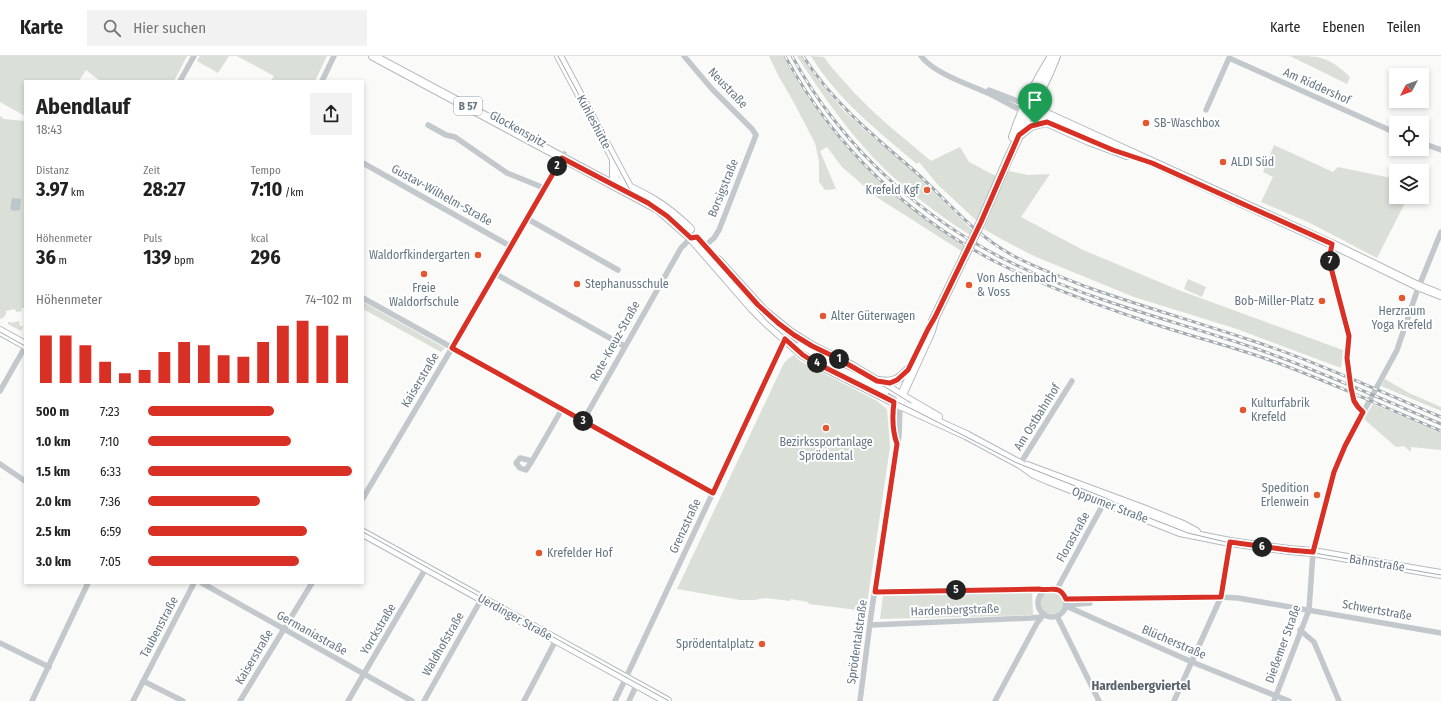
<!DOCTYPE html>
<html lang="de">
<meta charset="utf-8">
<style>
:root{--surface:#fff;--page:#f2f2f2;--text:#222;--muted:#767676;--line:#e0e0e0;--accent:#d93025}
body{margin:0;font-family:"Fira Sans Condensed",sans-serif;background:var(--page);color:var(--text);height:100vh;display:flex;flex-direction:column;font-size:15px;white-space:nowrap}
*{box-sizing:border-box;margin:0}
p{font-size:13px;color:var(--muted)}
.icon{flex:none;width:22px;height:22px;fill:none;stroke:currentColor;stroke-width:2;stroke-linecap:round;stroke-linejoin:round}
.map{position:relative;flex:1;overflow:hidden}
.side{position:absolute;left:24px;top:24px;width:340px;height:504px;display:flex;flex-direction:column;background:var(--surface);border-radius:0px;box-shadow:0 2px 6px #0003}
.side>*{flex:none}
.needle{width:26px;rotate:229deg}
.fabs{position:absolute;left:1389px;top:12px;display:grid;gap:8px}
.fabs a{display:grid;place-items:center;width:40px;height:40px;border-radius:0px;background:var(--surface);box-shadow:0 2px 6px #0003;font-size:20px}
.pin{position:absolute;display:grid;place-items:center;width:34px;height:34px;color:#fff;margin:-41px -17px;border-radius:50% 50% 50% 0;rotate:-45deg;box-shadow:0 0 4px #0007}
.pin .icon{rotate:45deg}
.km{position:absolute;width:20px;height:20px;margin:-10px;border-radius:50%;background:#222;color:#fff;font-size:11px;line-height:20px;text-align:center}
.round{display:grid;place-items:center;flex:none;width:42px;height:42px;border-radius:0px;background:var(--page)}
.head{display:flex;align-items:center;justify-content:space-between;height:68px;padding:0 12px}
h1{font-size:22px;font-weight:700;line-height:30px}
.stats{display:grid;grid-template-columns:repeat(3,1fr);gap:6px;height:68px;padding:4px 12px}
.stats div{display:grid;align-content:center}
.stats b{font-size:20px;font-weight:700}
.stats small{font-size:11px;font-weight:400}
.stats p{font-size:11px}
.chart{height:112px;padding:8px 12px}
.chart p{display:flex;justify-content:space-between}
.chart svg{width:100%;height:72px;margin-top:4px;stroke:var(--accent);stroke-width:6}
ul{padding:0 12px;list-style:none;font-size:13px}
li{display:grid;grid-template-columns:64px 48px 1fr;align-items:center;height:30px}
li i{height:10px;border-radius:5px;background:var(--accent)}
header{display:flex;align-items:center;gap:24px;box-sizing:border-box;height:56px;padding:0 20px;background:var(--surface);border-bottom:1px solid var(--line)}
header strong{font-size:19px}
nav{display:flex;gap:22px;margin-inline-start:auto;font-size:14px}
.search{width:280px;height:36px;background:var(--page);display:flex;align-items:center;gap:10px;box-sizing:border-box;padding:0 14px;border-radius:0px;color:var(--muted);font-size:15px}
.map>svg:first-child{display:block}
.green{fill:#dadfd7}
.water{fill:#bbc7cb}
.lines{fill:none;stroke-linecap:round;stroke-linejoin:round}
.secondary-casing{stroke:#b3babf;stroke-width:10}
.primary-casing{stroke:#b5babe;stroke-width:10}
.street{stroke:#c3c8cc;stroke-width:5.5}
.secondary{stroke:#fff;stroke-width:8}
.primary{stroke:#fff;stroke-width:8}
.tram{stroke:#a2aab0;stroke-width:1}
.rail-casing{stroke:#a2aab0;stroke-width:3}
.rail{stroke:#fff;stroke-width:1.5;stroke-dasharray:4.5;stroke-linecap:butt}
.route-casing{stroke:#fff;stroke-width:8}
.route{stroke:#d93025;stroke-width:5}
.poi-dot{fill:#e4572e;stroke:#fff;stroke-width:1.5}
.labels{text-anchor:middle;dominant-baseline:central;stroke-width:4;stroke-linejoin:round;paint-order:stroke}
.shield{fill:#fff;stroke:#939fa8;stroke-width:1}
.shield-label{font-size:11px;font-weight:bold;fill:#657683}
.street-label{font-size:12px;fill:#657683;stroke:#fff}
.poi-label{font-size:12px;fill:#657683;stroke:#fff;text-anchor:start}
.neighbourhood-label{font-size:13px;font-weight:bold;fill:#57646e;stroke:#fff}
</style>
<header>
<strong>Karte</strong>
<div class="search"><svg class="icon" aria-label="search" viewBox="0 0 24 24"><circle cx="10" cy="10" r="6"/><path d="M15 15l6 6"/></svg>Hier suchen</div>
<nav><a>Karte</a><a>Ebenen</a><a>Teilen</a></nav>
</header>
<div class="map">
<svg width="1441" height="645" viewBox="0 0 1441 645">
<rect width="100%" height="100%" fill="#fafaf8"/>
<!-- green -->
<g class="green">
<path d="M0 0H187L174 25H100L86 14 79 25H25V60L0 46Z"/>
<path d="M200 0H229L218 17 197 5Z"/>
<path d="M237 0H327L315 25H271L274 20Z"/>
<path d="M769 0H783C825 81 892 145 968 193L966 198 878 142 842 111 827 91 820 95 836 133 825 134 819 126V105L815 87 793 45 778 19Z"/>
<path d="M797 0H801L820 27 843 54 863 73 913 115 973 175 970 179C931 154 893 125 862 89 838 61 817 31 797 0Z"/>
<path d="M811 0 824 1C829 9 836 16 842 23 868 54 900 79 931 105L960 91 969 106 996 120 977 165 938 129 919 106 917 108C879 76 837 43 811 0Z"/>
<path d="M1290 0C1321 0 1327 0 1350 21L1347 28Z"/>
<path d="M0 60 4 63 25 65V253V252H21L22 255 16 256 15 253 6 255V258L2 263 0 262Z"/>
<path d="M1274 89 1333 116 1338 111 1396 123V141H1408L1377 202 1310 167 1261 146 1273 121 1263 116Z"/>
<path d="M1009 115 1028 119 1050 118 1021 161 1083 194 1181 235 1343 294 1341 312 1237 273 1134 241 1036 201 1003 184 984 173 991 156 1004 120 1006 116Z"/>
<path d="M1188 223 1206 231 1202 241 1184 233Z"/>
<path d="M363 246 445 292 441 296 363 253Z"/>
<path d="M19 265 20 270H23L21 275 8 268V266H11V267Z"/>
<path d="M794 299 800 305 877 345 887 353 890 391 866 555 809 548 808 546 790 543V545L766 542 754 544H740L677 533 784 307 788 303Z"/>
<path d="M1385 323 1409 337 1441 351V355L1381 330Z"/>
<path d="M1373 348 1441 377V394L1411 391V396L1404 390 1396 391 1364 363Z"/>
<circle cx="1052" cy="546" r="12"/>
<path d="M1032 536 1033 559 880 563 883 540Z"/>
</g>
<!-- water -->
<path class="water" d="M12 142 21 143 20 154 14 155 10 153Z"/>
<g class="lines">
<defs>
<g id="secondary">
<path d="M559 0 629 131"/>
<path d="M1027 49 1338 191 1418 230 1441 239"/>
<path d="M1024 56 1089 85 1127 99"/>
<path d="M1020 79 1031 70 1046 66"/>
<path d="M614 105V121L619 130"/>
<path d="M0 275 25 289"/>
<path d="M902 340 938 361"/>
<path d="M900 349 966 379 1020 408 1034 418 1048 424 1180 476 1230 486 1289 494 1313 496 1441 518"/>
<path d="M1027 410 1143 453 1183 469 1196 476"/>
<path d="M363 477 667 645"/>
</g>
<g id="primary">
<path d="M373 0 658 153 691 182 753 253 767 267 803 299 824 311 900 349 901 341 931 275 935 261"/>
<path d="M1013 81C1022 52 1036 26 1052 0"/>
<path d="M615 125C647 139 664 148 690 173"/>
<path d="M718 204 764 255 790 276 812 290 852 310 902 340"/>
<path d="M933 265 981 166 1008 103 1049 17 1056 0"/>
<path d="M799 291 885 335"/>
<path d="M879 325C893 328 899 323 908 314"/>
</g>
</defs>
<!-- secondary casing -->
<use href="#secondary" class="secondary-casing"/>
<!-- primary casing -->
<use href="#primary" class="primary-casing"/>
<!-- street -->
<g class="street">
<path d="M684 0 712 33 752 73 756 79 719 174 714 182 705 190"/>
<path d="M921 0C934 18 971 29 992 39 1002 44 1012 50 1023 55"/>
<path d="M180 25 194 0"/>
<path d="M322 25 334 0"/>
<path d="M989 34 1025 48"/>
<path d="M1206 54 1229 2 1396 77"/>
<path d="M428 69 446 79 455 81 507 117 544 132"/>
<path d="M1422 87 1441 94"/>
<path d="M363 107 510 190"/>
<path d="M526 162 618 214"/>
<path d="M1332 188 1329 204 1349 280 1347 302 1351 332 1354 345 1358 351 1363 356"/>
<path d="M494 217 624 290"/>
<path d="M363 242 713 437"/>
<path d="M0 335 25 291"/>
<path d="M894 346C892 361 892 374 896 388"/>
<path d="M583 365 681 192 691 182 697 181"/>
<path d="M532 405 526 414 520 412 516 407 520 402 532 405 562 353"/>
<path d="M0 408 25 425"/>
<path d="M1020 408 1072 325"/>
<path d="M363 442 452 292 564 98"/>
<path d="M202 527 412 645"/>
<circle cx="1052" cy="547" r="14"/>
<path d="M1057 533 1106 443"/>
<path d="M875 536 1039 533 1045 534"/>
<path d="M1066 543 1221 541 1238 542 1441 577"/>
<path d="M1066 549 1090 547"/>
<path d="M1066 550 1192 606 1289 645"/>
<path d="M1057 560 1099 645"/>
<path d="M871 569 1031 562 1041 561"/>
<path d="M1300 574 1314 586 1339 645"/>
<path d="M0 587 49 611"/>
<path d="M143 625 183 645"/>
<path d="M32 645 88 527"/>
<path d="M133 645 194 527"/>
<path d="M240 645 312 527"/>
<path d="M348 645 426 512"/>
<path d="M424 645 482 542"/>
<path d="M524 645 556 584"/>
<path d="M615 645 785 283"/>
<path d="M629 645 637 628"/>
<path d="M860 645 871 559 897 388 899 380 900 349"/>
<path d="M995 645 1037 567 1044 558"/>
<path d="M1174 645 1221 541 1230 486"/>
<path d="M1274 645 1309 554 1313 496 1334 416 1345 390 1397 294 1417 235 1441 176"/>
</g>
<!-- secondary -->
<use href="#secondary" class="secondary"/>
<!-- primary -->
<use href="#primary" class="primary"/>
<!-- tram -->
<g class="tram">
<path d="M558 0 630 134 668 159 678 168 693 181 768 266 796 290 815 302 864 330 914 354 1017 407 1103 441 1147 461 1188 477 1230 487 1320 498 1441 519"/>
<path d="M0 276 25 290"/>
<path d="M841 310 885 331 911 347"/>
<path d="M363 476 669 645"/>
</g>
<defs>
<g id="rail">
<path d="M785 0C833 90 912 165 1004 210 1049 232 1097 249 1145 265 1183 278 1223 288 1261 301 1322 322 1381 350 1441 375"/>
<path d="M792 0C843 94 929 170 1027 214 1102 248 1182 267 1260 294 1321 315 1381 343 1441 368"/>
<path d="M803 0C831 44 870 77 910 111 945 141 970 176 1012 199 1035 212 1060 220 1084 230 1140 250 1197 266 1253 285 1317 306 1379 335 1441 361"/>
</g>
</defs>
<!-- rail casing -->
<use href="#rail" class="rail-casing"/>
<!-- rail -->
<use href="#rail" class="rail"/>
</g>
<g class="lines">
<defs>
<path id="route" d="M1047 66 1113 94 1152 107 1332 188 1329 204 1349 280 1347 302 1351 332 1354 345 1358 351 1363 356 1345 390 1334 416 1313 496 1289 494 1230 486 1221 541 1066 543C1059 527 1050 536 1039 533L875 536 897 388C892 374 892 361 894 346L814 306 803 299 785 283 713 437 452 292 562 102 648 147 667 160 691 182 697 181 758 249 778 267 794 279 812 290 837 302 877 325 890 327 897 324 908 314 928 273 935 261 981 166 1019 79 1031 70Z"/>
</defs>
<!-- route casing -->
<use href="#route" class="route-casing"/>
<!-- route -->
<use href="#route" class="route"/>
</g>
<!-- markers -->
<g class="poi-dot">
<circle cx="1146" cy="67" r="4"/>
<circle cx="1223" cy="106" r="4"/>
<circle cx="927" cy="134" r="4"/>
<circle cx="478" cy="199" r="4"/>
<circle cx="424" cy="218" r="4"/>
<circle cx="577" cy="228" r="4"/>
<circle cx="969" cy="229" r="4"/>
<circle cx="1402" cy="242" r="4"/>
<circle cx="1322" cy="245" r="4"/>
<circle cx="823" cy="260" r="4"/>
<circle cx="1243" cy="354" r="4"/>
<circle cx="826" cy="372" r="4"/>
<circle cx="1317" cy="439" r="4"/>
<circle cx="539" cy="497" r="4"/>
<circle cx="762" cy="588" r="4"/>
</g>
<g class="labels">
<!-- shield labels -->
<rect class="shield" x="454" y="41" width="28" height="18" rx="3"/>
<g class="shield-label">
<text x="468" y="50">B 57</text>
</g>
<!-- street labels -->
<g class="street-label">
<text transform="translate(1317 30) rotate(24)">Am Riddershof</text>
<text transform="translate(728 32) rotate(46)">Neustraße</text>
<text transform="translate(594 66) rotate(62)">Kuhleshütte</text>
<text transform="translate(518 73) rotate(29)">Glockenspitz</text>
<text transform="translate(723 132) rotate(-68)">Borsigstraße</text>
<text transform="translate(442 139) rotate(29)">Gustav-Wilhelm-Straße</text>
<text transform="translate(615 285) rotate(-61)">Rote-Kreuz-Straße</text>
<text transform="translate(420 324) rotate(-59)">Kaiserstraße</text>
<text transform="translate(1037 361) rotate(-58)">Am Ostbahnhof</text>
<text transform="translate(1110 449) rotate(21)">Oppumer Straße</text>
<text transform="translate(685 470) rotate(-65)">Grenzstraße</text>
<text transform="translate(1073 481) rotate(-61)">Florastraße</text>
<text transform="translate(1377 507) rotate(9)">Bahnstraße</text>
<text transform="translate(955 554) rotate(-2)">Hardenbergstraße</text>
<text transform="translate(1377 554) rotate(10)">Schwertstraße</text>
<text transform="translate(515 561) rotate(29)">Uerdinger Straße</text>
<text transform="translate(159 571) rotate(-62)">Taubenstraße</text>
<text transform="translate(378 573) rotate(-59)">Yorckstraße</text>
<text transform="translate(312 577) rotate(29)">Germaniastraße</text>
<text transform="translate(857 586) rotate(-82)">Sprödentalstraße</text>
<text transform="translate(1174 586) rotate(23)">Blücherstraße</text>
<text transform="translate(443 588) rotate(-60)">Waldhofstraße</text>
<text transform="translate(1283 588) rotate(-70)">Dießemer Straße</text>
<text transform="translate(254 601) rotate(-59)">Kaiserstraße</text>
</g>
<!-- poi labels -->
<g class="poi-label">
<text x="1154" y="67">SB-Waschbox</text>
<text x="1231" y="106">ALDI Süd</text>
<text x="919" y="134" text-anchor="end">Krefeld Kgf</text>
<text x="470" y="199" text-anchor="end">Waldorfkindergarten</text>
<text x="977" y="222">Von Aschenbach<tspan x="977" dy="14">&amp; Voss</tspan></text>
<text x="585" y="228">Stephanusschule</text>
<text x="424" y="232" text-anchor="middle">Freie<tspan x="424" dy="14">Waldorfschule</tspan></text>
<text x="1314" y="245" text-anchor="end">Bob-Miller-Platz</text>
<text x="1402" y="255" text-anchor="middle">Herzraum<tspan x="1402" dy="14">Yoga Krefeld</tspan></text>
<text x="831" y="260">Alter Güterwagen</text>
<text x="1251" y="347">Kulturfabrik<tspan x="1251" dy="14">Krefeld</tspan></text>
<text x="826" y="386" text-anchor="middle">Bezirkssportanlage<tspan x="826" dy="14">Sprödental</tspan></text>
<text x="1309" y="432" text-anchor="end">Spedition<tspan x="1309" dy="14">Erlenwein</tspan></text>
<text x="547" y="497">Krefelder Hof</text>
<text x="754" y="588" text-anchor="end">Sprödentalplatz</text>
</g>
<!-- neighbourhood labels -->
<g class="neighbourhood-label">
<text x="1141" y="629">Hardenbergviertel</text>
</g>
</g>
</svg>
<div class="fabs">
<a><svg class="needle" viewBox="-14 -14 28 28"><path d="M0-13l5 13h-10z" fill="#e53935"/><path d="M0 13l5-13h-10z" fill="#767676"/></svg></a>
<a><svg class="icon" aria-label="locate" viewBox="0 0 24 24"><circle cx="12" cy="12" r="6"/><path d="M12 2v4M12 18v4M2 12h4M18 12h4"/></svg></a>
<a><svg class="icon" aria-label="layers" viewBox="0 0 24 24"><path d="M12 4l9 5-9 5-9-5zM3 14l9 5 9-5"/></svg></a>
</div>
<div class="pin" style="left:1035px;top:68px;background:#1e9e55"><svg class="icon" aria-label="arrive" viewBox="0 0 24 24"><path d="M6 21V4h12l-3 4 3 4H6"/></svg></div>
<b class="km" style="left:839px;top:303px">1</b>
<b class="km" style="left:557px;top:110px">2</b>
<b class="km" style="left:583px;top:365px">3</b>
<b class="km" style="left:817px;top:307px">4</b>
<b class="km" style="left:956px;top:534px">5</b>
<b class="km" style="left:1262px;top:491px">6</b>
<b class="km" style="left:1330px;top:205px">7</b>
<section class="side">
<div class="head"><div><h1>Abendlauf</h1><p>18:43</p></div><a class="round"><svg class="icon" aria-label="share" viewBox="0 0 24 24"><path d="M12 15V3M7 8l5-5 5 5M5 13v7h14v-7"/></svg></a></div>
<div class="stats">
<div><p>Distanz</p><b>3.97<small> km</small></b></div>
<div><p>Zeit</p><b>28:27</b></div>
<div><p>Tempo</p><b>7:10<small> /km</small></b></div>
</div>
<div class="stats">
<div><p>Höhenmeter</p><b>36<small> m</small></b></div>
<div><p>Puls</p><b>139<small> bpm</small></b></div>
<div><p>kcal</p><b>296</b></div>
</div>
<div class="chart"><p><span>Höhenmeter</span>74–102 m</p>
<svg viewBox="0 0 160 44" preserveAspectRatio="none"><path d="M5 44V15M15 44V15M25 44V21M35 44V31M45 44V38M55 44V36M65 44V25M75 44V19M85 44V21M95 44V27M105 44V28M115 44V19M125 44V9M135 44V6M145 44V9M155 44V15"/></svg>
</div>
<ul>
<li><b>500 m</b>7:23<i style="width:62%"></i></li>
<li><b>1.0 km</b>7:10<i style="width:70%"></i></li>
<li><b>1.5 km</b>6:33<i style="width:100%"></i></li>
<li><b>2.0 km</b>7:36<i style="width:55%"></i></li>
<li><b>2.5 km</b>6:59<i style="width:78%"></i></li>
<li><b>3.0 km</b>7:05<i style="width:74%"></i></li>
</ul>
</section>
</div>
